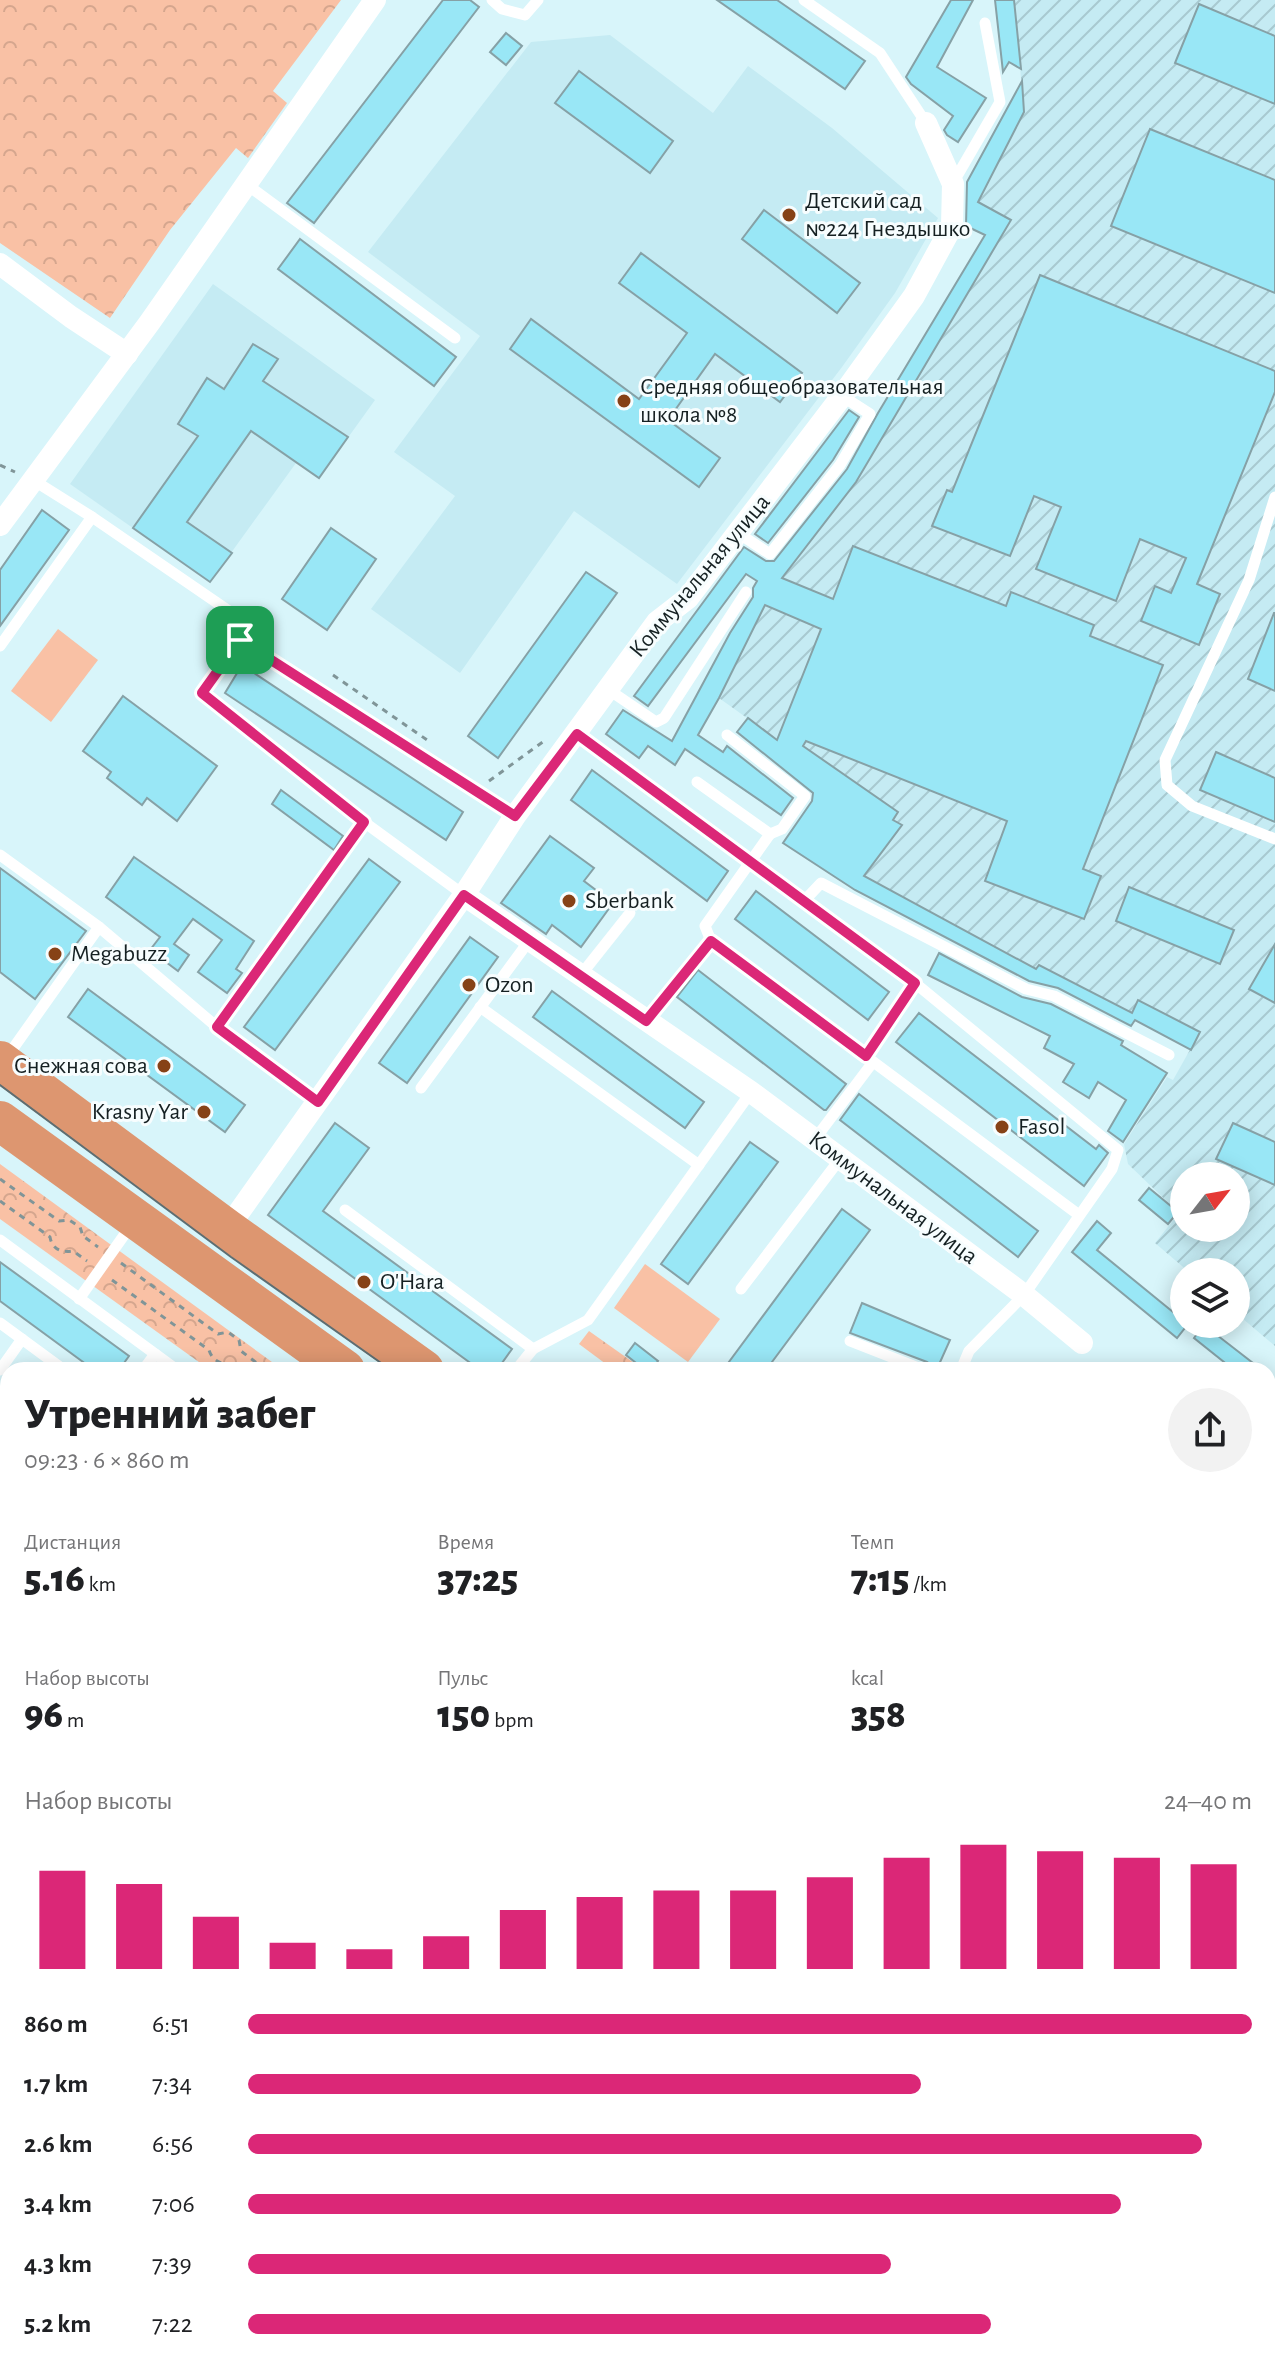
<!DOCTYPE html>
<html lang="ru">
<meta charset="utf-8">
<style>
:root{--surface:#fff;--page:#f2f2f2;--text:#202124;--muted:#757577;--accent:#db2777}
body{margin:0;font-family:"Alegreya Sans",sans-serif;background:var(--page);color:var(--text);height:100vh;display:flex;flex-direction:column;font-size:30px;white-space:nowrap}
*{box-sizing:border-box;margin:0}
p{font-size:26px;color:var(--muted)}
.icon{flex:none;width:44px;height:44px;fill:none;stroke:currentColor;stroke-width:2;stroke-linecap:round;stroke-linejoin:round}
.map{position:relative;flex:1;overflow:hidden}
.details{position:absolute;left:0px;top:1362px;width:1276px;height:1010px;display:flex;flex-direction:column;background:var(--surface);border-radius:24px 24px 0 0;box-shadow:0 4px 20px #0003}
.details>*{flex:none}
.needle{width:52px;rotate:59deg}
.buttons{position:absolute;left:1170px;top:1162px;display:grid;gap:16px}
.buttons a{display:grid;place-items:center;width:80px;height:80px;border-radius:50%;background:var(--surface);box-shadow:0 4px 20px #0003;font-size:40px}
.pin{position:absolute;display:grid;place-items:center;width:68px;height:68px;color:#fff;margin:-34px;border-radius:16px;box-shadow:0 4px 12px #0006}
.round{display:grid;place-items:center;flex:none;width:84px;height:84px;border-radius:42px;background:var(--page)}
.headline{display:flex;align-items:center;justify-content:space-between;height:136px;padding:0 24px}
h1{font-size:44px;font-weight:800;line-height:60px}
.stats{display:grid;grid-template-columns:repeat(3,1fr);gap:12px;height:136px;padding:8px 24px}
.stats div{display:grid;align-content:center}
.stats b{font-size:40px;font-weight:800}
.stats small{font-size:22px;font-weight:400}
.stats p{font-size:22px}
.chart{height:224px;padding:16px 24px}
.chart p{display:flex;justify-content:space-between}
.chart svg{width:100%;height:144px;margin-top:8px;stroke:var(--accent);stroke-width:6}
ul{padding:0 24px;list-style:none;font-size:26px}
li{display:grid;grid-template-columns:128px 96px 1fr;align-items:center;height:60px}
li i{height:20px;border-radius:10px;background:var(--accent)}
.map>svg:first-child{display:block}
.built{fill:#c5ebf3}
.industrial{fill:url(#industrial-furrows);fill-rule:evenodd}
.park{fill:url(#park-crowns)}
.garden{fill:#f9c1a5}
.building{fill:#99e7f6;stroke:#86a1a6;stroke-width:2}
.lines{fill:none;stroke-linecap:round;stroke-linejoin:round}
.path{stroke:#809598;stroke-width:3;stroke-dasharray:6 6;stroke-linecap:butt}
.lane{stroke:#fff;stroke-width:11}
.street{stroke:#fff;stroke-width:22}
.secondary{stroke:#f5e0d4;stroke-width:30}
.highway{stroke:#dd9670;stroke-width:40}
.tram{stroke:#5d6e72;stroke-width:2}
.route-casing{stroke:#fff;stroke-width:16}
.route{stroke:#db2777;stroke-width:10}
.poi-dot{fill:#864217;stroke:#f7fdfe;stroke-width:3}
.labels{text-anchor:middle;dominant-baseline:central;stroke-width:6;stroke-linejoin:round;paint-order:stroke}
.poi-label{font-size:24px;fill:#152022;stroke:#f7fdfe;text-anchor:start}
.street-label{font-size:24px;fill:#152022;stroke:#f7fdfe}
</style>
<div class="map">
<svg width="1275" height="2371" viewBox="0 0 1275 2371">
<defs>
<pattern id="industrial-furrows" width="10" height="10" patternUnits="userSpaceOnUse" patternTransform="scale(2)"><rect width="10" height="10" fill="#c5ebf3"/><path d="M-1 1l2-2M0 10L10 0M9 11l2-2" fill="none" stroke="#a8c9d0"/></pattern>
<pattern id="park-crowns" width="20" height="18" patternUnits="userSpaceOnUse" patternTransform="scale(2)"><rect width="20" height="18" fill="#f9c1a5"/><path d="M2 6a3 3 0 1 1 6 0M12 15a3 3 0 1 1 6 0" fill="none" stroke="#d5a68e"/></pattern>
</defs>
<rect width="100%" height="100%" fill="#d8f5fa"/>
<!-- built -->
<g class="built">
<path d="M610 35 713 113 748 66 832 128 938 218 895 293 842 367 677 584 574 511 460 673 371 609 455 496 394 452 480 336 368 252 531 42Z"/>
<path d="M213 284 375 400 319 478 296 463 210 582 70 484Z"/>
<path d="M8 1528V1669L0 1663V1539Z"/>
<path d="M176 2364H436L430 2371H171Z"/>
</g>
<!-- industrial -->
<path class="industrial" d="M1014 0H1275V1346L1236 1313V1272H1189L1155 1243 1179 1213 1128 1164 1124 1144 1167 1077 1173 1080 1200 1032 1138 1001 1132 1013 1039 965 1036 969 863 876 902 826 893 820 898 812 830 764 824 773 719 698 771 592 856 481 1011 220 978 202 1024 112ZM1184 1176H1236V1228H1184Z"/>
<!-- park -->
<g class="park">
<path d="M0 0H341L273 91 287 103 248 158 236 148 170 230 110 318 0 243Z"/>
<path d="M0 1164 283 1370H210L0 1219Z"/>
<path d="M589 1331 644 1370H614L579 1344Z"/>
</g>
<!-- garden -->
<g class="garden">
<path d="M58 629 98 660 51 722 11 691Z"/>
<path d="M645 1264 720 1319 688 1362 614 1308Z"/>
</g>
<!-- building -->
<g class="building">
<path d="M443 0H470L479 7 314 223 287 203Z"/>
<path d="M717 0H777L865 61 845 89Z"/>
<path d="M951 0H973L937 67 986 98 958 142 947 135 944 130 953 116 911 84 906 77Z"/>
<path d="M995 0H1014L1021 69 1009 62 1003 72Z"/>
<path d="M1199 4 1275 36V104L1175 63Z"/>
<path d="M506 33 522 46 506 65 490 52Z"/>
<path d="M579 71 673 141 650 173 555 103Z"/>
<path d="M1022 81 1024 112 978 202 1011 220 856 482 782 578 833 599 853 546 1006 606 1011 592 1094 625 1090 636 1163 665 1083 869 1101 876 1084 919 985 881 1007 821 806 741 803 746 898 812 893 820 902 825 864 876 1036 969 1039 965 1132 1013 1138 1000 1200 1032 1191 1050 1135 1020 1131 1026 1058 988 1029 981 855 890 783 843 812 801 813 793 737 732 748 718 777 740 821 629 765 605 719 698 698 735 723 752 727 746 793 798 781 815 685 749 675 765 648 746 639 758 606 734 623 710 672 741 730 633 753 597V588L757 581 746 574 648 706 634 696 744 547 766 561H774L847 469 878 413 985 235 966 226 967 182Z"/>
<path d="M1150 129 1275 180V293L1111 226Z"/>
<path d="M764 210 860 283 837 313 742 239Z"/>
<path d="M300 239 456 357 434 386 278 269Z"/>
<path d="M641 253 802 373 780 402 715 354 668 420 720 458 699 487 510 349 531 319 639 399 687 333 619 283Z"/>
<path d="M1040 275 1275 371V392L1197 584 1220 594 1199 645 1141 621 1155 586 1171 593 1186 558 1140 539 1116 601 1036 569 1061 507 1034 496 1010 556 932 526 947 490 952 492Z"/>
<path d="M253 344 278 359 263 381 348 437 319 478 251 431 187 522 232 553 210 582 133 528 198 436 178 424 207 378 224 389Z"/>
<path d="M849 410 859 417 833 460 768 543 755 534Z"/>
<path d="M42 510 69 530 0 626V570Z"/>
<path d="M331 528 376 559 327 630 282 599Z"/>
<path d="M586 572 617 593 498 758 468 736Z"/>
<path d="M1274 613H1275V691L1248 679Z"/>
<path d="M242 665 463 812 446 840 225 693Z"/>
<path d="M123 696 217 766 177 821 147 798 142 805 107 778 111 772 83 751Z"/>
<path d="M1216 752 1275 778V822L1200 790Z"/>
<path d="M592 770 728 871 707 901 571 800Z"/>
<path d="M281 790 343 836 334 850 272 804Z"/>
<path d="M550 836 594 868 584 881 613 903 581 947 552 925 546 934 501 903Z"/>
<path d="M134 857 254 941 236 969 242 973 227 993 198 972 222 940 193 919 174 944 189 955 178 971 150 950 160 937 106 897Z"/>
<path d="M369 859 400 882 275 1050 244 1027Z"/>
<path d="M0 868 86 931 35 999 0 972Z"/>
<path d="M1129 887 1234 930 1220 964 1116 921Z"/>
<path d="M756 891 889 992 868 1020 735 919Z"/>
<path d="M470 937 498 957 407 1083 379 1063Z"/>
<path d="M1275 944V1003L1249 989Z"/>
<path d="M939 953 1022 997 1051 1004 1123 1041 1121 1045 1167 1073 1123 1142 1108 1131 1126 1100 1098 1082 1089 1098 1063 1082 1074 1064 1044 1048 1050 1036 928 975Z"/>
<path d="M698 970 846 1084 826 1110H824L677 997Z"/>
<path d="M88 989 245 1105 225 1132 68 1017Z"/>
<path d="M552 991 704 1102 685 1128 533 1017Z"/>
<path d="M919 1013 1096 1149 1099 1145 1108 1153 1084 1186 896 1042Z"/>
<path d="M859 1094 1038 1231 1018 1257 840 1120Z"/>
<path d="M335 1123 369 1148 323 1211 512 1349 497 1370H480L268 1215Z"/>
<path d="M1233 1123 1275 1142V1185L1216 1159Z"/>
<path d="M750 1142 778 1162 688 1284 661 1264Z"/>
<path d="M1149 1188 1178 1212 1168 1224 1139 1200Z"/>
<path d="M842 1209 870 1230 766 1370H723Z"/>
<path d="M1097 1221 1111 1233 1097 1250 1184 1321V1324H1188L1177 1338 1072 1252Z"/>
<path d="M0 1262 129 1356 119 1370H94L0 1301Z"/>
<path d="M862 1303 950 1340 937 1369 927 1362 850 1333Z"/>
<path d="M1204 1325 1262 1370H1234L1194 1338Z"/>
<path d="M635 1343 658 1361 651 1370H645L626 1355Z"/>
</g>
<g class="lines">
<!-- path -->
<g class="path">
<path d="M0 465 15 472"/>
<path d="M333 675 430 742"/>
<path d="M489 781 544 741"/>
<path d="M0 1179 59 1221 69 1220 80 1227 83 1236 98 1247"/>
<path d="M0 1201 50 1237C52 1249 61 1253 73 1251L87 1261"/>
<path d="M121 1263 218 1334 228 1332 239 1340 241 1351 266 1370"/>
<path d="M112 1280 209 1350C214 1365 225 1362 236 1370"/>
<path d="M0 2126 8 2115"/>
<path d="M0 2239 8 2228"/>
<path d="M785 2371 791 2364"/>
</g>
<!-- lane -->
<g class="lane">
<path d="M492 0 502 9 525 15 538 0"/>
<path d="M804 0 880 53 926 123"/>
<path d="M953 183 1000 102 985 23"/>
<path d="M246 184 455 338"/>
<path d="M1275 497 1249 580 1165 760 1167 785 1192 806 1275 839"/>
<path d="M92 517 229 611 240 640 515 816"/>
<path d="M738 533 770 554 840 465 870 414 842 396"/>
<path d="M240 640 202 693 364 822 464 895"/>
<path d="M0 646 92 517 33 480"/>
<path d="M609 690 656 722 664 718 746 592"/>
<path d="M577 734 915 983 1118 1150 1112 1169 1024 1295 969 1351 961 1370"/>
<path d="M727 735 805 796 782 829 770 834"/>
<path d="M0 855 99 927 217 1027 318 1102"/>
<path d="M804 901 821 883 1026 989 1054 996 1169 1055"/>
<path d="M711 941 1079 1215"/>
<path d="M580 976 630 913"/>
<path d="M480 1007 699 1165"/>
<path d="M646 1021 711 941 705 926 770 834 697 782"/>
<path d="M217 1027 364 822"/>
<path d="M866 1056 915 983"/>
<path d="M7 1057 99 927"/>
<path d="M421 1088 529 941"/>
<path d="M815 1139 873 1062"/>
<path d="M345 1210 533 1349"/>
<path d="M0 1240 177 1370"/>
<path d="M741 1289 840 1159"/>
<path d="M79 1299 132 1224"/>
<path d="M0 1323 64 1370"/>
<path d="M850 1341 924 1370"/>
<path d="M0 1370 22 1339"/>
<path d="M143 1370 155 1354"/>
<path d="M516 1370 533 1349 588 1320 751 1092"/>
<path d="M1268 1484 1275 1489"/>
<path d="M0 1691 8 1697"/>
<path d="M0 1736 8 1714"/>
<path d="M0 1824 8 1830"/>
<path d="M0 1875 8 1864"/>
<path d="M0 1947 8 1953"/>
<path d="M0 2019 8 2008"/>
<path d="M1268 2144 1275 2149"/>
<path d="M1268 2253 1275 2245"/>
<path d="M0 2269 8 2275"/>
<path d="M0 2345 8 2334"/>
<path d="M12 2364 21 2371"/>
<path d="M124 2364 133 2371"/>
<path d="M1088 2364 1098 2371"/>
<path d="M141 2371 146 2364"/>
<path d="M453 2371 458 2364"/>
<path d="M968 2371 973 2364"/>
</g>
<!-- street -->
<g class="street">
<path d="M0 264 71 317 127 354"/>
<path d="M0 525 150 322 375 0"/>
<path d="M464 895 751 1092 1024 1295 1082 1343"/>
<path d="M227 1229 464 895 515 816 657 622 688 598 842 396 914 296 952 226 953 184 926 123"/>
<path d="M1268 1914 1275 1904"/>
<path d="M830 2371 835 2364"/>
</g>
<!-- secondary -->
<path class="secondary" d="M0 2174 8 2163"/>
<!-- highway -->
<g class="highway">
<path d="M0 1061 227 1229 424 1370"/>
<path d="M0 1121 345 1370"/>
<path d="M1268 1984 1275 1990"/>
<path d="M1268 2041 1275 2046"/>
</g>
<!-- tram -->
<g class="tram">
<path d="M0 1085 231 1257 391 1370"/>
<path d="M1268 2001 1275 2006"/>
</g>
</g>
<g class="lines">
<defs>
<path id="route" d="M240 640 515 816 577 734 915 983 866 1056 711 941 646 1021 464 895 318 1102 217 1027 364 822 202 693Z"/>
</defs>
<!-- route casing -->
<use href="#route" class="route-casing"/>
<!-- route -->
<use href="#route" class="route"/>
</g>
<!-- markers -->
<g class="poi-dot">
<circle cx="789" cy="215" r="8"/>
<circle cx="624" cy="401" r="8"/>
<circle cx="569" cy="901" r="8"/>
<circle cx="55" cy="954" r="8"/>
<circle cx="469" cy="985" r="8"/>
<circle cx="164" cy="1066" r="8"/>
<circle cx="204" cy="1112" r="8"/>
<circle cx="1002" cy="1127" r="8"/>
<circle cx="364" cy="1282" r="8"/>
</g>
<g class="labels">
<!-- poi labels -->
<g class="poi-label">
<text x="805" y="201">Детский сад<tspan x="805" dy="28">№224 Гнездышко</tspan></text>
<text x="640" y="387">Средняя общеобразовательная<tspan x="640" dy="28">школа №8</tspan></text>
<text x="585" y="901">Sberbank</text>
<text x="71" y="954">Megabuzz</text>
<text x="485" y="985">Ozon</text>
<text x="148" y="1066" text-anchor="end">Снежная сова</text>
<text x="188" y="1112" text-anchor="end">Krasny Yar</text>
<text x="1018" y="1127">Fasol</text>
<text x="380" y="1282">O'Hara</text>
</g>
<!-- street labels -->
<g class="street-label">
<text transform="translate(700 576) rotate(-50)">Коммунальная улица</text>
<text transform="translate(893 1198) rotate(37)">Коммунальная улица</text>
</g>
</g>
</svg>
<div class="buttons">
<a><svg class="needle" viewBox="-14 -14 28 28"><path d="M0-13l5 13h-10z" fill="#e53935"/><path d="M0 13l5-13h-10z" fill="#757577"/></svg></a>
<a><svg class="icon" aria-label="layers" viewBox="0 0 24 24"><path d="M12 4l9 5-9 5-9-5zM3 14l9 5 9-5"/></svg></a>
</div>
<div class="pin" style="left:240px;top:640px;background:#1e9e55"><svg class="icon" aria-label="arrive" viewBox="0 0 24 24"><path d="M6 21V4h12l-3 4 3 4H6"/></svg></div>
<section class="details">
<div class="headline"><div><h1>Утренний забег</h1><p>09:23 · 6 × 860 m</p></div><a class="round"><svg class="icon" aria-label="share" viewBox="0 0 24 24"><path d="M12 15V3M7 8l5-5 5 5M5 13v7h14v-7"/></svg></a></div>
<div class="stats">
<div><p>Дистанция</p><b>5.16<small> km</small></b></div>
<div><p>Время</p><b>37:25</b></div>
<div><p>Темп</p><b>7:15<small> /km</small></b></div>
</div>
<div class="stats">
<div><p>Набор высоты</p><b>96<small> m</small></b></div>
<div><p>Пульс</p><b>150<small> bpm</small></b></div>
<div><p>kcal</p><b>358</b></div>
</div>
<div class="chart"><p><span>Набор высоты</span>24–40 m</p>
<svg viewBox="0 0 160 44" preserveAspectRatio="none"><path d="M5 44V14M15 44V18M25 44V28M35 44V36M45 44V38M55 44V34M65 44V26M75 44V22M85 44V20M95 44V20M105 44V16M115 44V10M125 44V6M135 44V8M145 44V10M155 44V12"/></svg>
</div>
<ul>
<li><b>860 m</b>6:51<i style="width:100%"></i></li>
<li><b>1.7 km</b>7:34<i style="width:67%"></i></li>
<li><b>2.6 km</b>6:56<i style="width:95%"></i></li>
<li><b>3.4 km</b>7:06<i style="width:87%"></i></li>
<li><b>4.3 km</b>7:39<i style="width:64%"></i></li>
<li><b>5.2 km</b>7:22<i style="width:74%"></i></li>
</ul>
</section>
</div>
